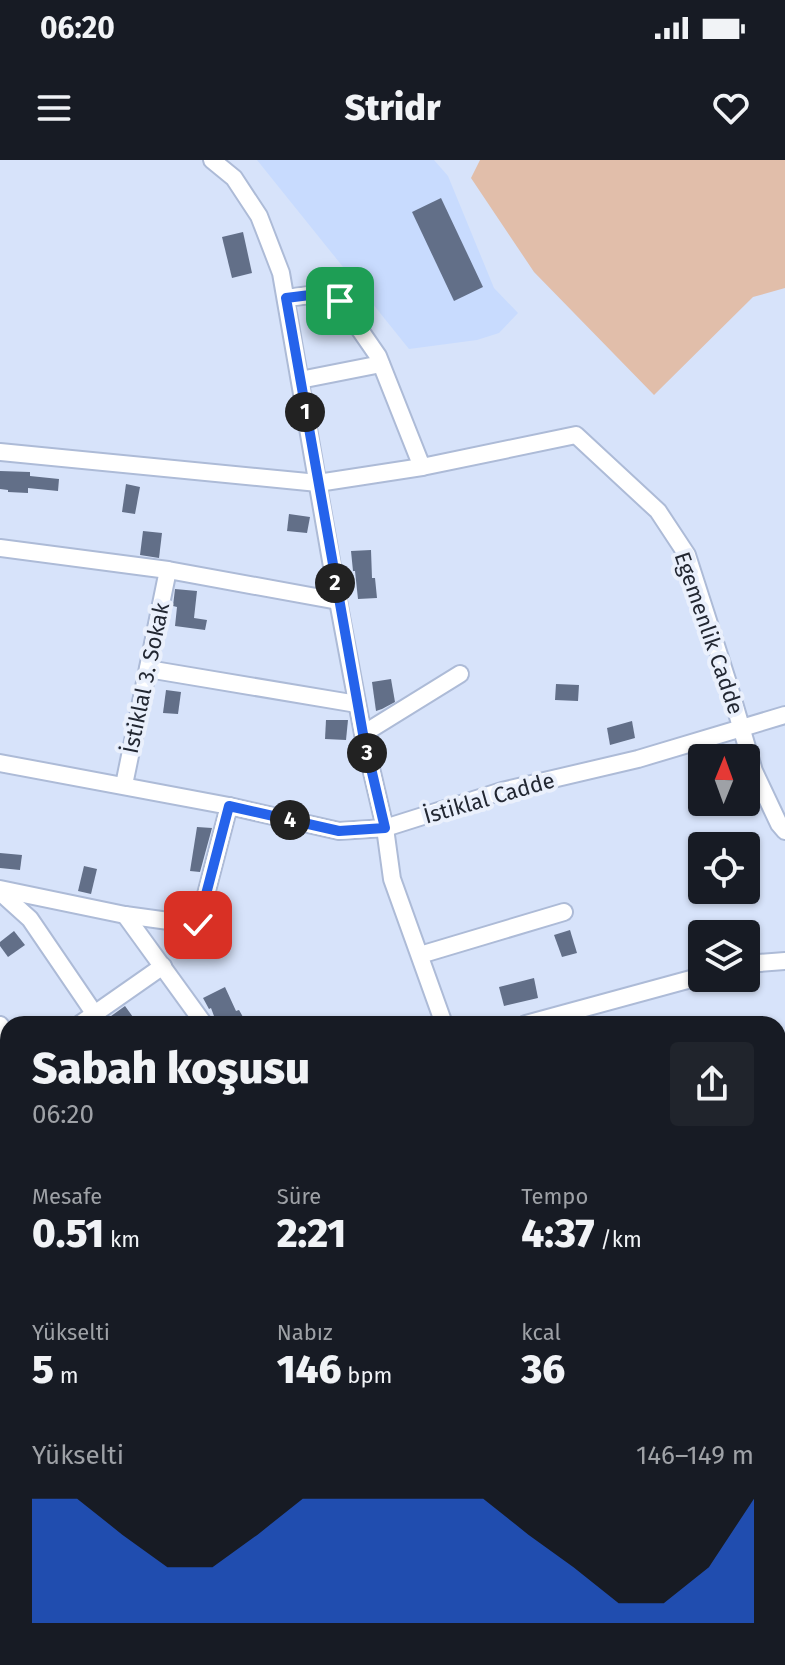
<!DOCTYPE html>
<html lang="tr">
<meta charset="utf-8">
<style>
:root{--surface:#171b24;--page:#20242c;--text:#f1f3f6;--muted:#9ea1a6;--accent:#2563eb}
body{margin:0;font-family:"Fira Sans",sans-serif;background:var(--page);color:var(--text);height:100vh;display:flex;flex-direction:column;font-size:30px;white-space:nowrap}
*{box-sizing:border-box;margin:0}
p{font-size:26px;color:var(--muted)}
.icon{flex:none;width:44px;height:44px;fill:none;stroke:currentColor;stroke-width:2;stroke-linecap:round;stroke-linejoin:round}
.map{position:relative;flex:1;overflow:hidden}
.panel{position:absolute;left:0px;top:856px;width:786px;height:650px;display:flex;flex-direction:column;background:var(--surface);border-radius:24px 24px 0 0;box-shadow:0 2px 6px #0004}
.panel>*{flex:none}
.needle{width:52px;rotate:1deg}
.buttons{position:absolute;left:688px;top:584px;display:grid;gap:16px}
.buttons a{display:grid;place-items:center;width:72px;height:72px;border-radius:8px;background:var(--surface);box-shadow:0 2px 6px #0004;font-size:40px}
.pin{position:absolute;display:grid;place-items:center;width:68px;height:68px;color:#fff;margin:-34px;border-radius:16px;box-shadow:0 4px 12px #0006}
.km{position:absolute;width:40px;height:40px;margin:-20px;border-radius:50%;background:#222;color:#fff;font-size:22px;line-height:40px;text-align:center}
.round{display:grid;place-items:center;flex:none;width:84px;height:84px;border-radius:8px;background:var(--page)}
.overview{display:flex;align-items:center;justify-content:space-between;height:136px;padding:0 32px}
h1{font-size:44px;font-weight:800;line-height:60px}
.stats{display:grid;grid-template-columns:repeat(3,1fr);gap:12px;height:136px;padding:8px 32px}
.stats div{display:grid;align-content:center}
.stats b{font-size:40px;font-weight:800}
.stats small{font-size:22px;font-weight:400}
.stats p{font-size:22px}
.chart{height:224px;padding:16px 32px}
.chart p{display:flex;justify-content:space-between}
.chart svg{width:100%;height:144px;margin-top:8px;fill:var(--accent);opacity:.7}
.status{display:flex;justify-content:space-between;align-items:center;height:56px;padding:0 40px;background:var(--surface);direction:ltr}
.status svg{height:22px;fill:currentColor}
header{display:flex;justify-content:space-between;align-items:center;height:104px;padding:0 32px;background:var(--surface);font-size:36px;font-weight:800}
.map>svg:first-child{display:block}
.built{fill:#c8dbfe}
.green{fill:#e1beaa}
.building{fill:#626f88}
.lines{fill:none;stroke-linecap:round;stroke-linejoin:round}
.minor-casing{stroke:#adbbd7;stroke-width:20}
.minor{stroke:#fff;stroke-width:16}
.route-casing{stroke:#fff;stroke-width:16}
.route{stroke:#2563eb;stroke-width:10}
.labels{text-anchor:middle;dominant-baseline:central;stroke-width:8;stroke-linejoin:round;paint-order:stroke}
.street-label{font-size:22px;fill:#222732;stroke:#eaf0fc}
</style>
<div class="status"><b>06:20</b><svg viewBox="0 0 49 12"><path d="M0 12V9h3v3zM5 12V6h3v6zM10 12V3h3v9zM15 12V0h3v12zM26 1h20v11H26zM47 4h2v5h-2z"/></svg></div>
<header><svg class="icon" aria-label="menu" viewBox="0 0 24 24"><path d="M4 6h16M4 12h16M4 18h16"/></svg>Stridr<svg class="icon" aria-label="heart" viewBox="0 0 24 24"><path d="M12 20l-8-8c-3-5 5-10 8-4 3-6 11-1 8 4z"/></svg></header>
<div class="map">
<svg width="785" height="1505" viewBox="0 0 785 1505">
<rect width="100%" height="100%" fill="#d7e3fa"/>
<!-- built -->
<path class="built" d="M257 0H434L448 16 494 128 518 153 499 173 477 180 409 189Z"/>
<!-- green -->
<path class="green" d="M480 0H785V128L753 137 654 235 534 112 471 18Z"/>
<!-- building -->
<g class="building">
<path d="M441 38 483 127 454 141 412 52Z"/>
<path d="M243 72 252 113 232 118 222 77Z"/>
<path d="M0 311 30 312V316L59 319 58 331 28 328V333L8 332V330L0 329Z"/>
<path d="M126 324 140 327 135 354 122 352Z"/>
<path d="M289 354 310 357 307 373 287 371Z"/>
<path d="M143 371 162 373 159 398 140 395Z"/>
<path d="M371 390 372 418H375L377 438 358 439 355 411H353L351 391Z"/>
<path d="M175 429 197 431 194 458 207 460 205 470 175 466 177 447 173 446Z"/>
<path d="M391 519 395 542 382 549 376 551 372 522Z"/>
<path d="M556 524 579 525 578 541 555 540Z"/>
<path d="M166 530 181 532 178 554 163 553Z"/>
<path d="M326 560H348L346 580 325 579Z"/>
<path d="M632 561 635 578 610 585 607 568Z"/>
<path d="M197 667 212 668 200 712 190 711Z"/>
<path d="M0 693 22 695 20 710 0 708Z"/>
<path d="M84 706 97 709 91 734 78 731Z"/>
<path d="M570 770 577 793 562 797 554 775Z"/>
<path d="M14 771 25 785 8 797 0 786V782Z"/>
<path d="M534 818 538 838 504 846 499 827Z"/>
<path d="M225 827 236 851 239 850 247 864H217L211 848 209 849 203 838Z"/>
<path d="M125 846 138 864H100L107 859Z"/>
</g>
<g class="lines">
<defs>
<g id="minor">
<path d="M212 0 234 18 259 56 281 113 338 441 363 574 385 668 392 719 444 864"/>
<path d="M286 138 326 133 340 141 378 196 422 307 576 275 658 351 687 395 729 526 754 611 779 664 785 671"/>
<path d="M300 220 381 204"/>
<path d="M0 292 318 323 422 307"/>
<path d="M0 388 168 410 338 441"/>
<path d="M148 509 357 544"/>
<path d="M363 574 460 514"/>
<path d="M0 603 229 646 339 671 385 668 502 631 638 599 785 555"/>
<path d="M124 625 168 410"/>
<path d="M0 729 125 755 198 765 229 646"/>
<path d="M0 732 30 759 94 853"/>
<path d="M125 755 204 864"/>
<path d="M420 795 564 752"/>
<path d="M746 804 785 801"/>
<path d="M80 864 163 806"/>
<path d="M526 864 702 816"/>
<path d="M0 865 8 876"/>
<path d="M778 941 785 939"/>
<path d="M778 976 785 989"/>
<path d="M0 1008 4 969"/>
<path d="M778 1062 785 1058"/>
<path d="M0 1206 8 1207"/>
<path d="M778 1273 785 1270"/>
<path d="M0 1301H8"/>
<path d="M0 1426 8 1423"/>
<path d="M778 1434 785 1433"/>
<path d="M0 1453 8 1467"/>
<path d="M26 1498 30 1505"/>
<path d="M239 1498 241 1505"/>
<path d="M324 1498V1505"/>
<path d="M667 1498 671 1505"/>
</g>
</defs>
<!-- minor casing -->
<use href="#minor" class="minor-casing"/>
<!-- minor -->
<use href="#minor" class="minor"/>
</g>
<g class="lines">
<defs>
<path id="route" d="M198 765 229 646 339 671 385 668 363 574 286 138 326 133 340 141"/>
</defs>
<!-- route casing -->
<use href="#route" class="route-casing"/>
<!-- route -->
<use href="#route" class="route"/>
</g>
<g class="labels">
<!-- street labels -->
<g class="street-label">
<text transform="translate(709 473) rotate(71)">Egemenlik Cadde</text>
<text transform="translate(146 518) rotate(-78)">İstiklal 3. Sokak</text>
<text transform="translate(489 638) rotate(-16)">İstiklal Cadde</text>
</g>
</g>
</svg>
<div class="buttons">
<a><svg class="needle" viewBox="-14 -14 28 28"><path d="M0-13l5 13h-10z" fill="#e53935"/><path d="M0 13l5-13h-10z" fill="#9ea1a6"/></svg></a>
<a><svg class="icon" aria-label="locate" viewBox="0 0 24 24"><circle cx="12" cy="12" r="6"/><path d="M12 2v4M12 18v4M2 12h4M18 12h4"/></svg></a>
<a><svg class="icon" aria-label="layers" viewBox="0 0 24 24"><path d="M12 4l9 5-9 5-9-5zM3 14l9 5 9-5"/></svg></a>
</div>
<div class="pin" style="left:340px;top:141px;background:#1e9e55"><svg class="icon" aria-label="arrive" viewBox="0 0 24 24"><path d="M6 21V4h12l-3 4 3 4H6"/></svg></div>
<div class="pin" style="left:198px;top:765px;background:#d93025"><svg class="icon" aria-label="check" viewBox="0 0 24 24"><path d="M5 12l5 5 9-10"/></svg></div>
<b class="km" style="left:305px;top:252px">1</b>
<b class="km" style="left:335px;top:423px">2</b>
<b class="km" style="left:367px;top:593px">3</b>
<b class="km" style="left:290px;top:660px">4</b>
<section class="panel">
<div class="overview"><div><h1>Sabah koşusu</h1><p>06:20</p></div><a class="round"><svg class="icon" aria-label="share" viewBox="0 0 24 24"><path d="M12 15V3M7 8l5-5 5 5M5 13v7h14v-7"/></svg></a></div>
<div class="stats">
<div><p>Mesafe</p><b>0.51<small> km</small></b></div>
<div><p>Süre</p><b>2:21</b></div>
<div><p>Tempo</p><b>4:37<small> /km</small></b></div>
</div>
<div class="stats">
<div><p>Yükselti</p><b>5<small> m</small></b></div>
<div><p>Nabız</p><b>146<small> bpm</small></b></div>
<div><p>kcal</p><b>36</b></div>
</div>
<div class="chart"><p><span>Yükselti</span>146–149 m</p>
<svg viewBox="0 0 160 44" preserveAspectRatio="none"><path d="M0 44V6L10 6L20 17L30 27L40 27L50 17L60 6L70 6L80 6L90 6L100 6L110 17L120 27L130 38L140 38L150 27L160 6V44z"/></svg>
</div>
</section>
</div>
